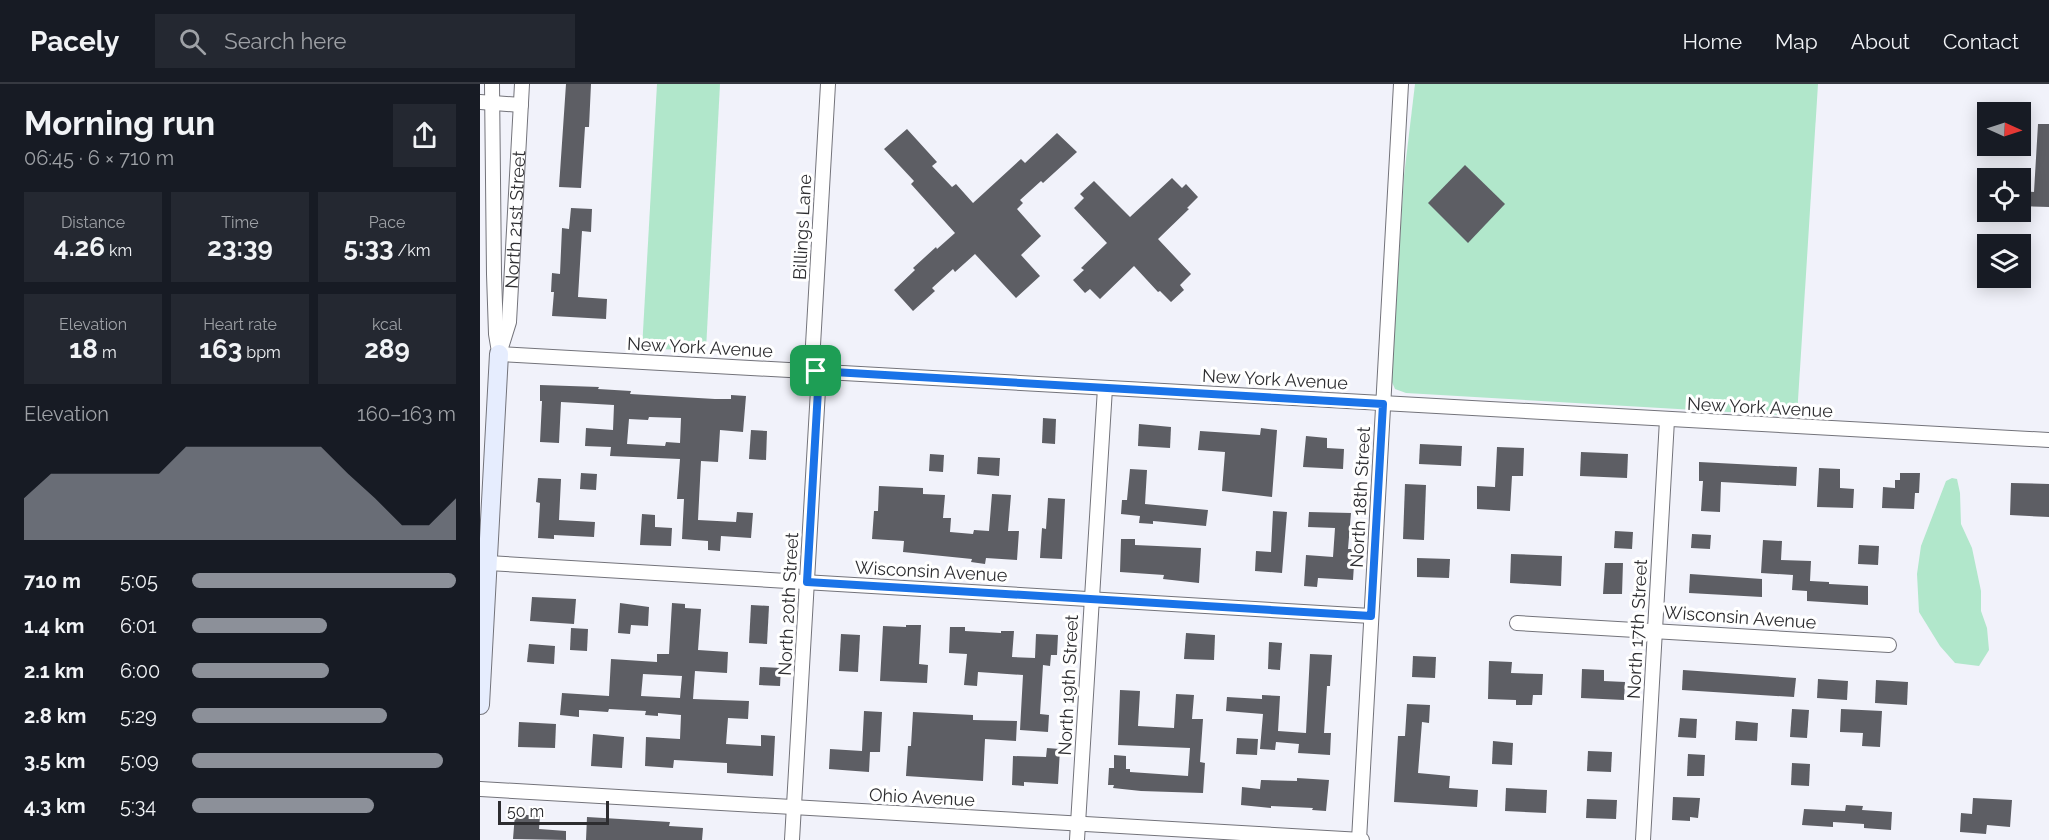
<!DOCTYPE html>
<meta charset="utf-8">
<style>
:root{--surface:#171b24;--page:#242831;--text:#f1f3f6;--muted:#9ea1a6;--line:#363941;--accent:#8c9099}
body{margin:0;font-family:Raleway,sans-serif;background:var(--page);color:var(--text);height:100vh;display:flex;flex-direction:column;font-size:22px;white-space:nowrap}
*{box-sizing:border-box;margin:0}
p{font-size:20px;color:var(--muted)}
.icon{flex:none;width:33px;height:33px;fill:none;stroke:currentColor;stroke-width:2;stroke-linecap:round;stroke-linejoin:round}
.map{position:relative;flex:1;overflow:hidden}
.panel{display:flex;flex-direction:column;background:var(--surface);width:480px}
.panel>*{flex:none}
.needle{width:39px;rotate:93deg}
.tools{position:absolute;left:1497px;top:18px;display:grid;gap:12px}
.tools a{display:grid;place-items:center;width:54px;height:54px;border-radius:0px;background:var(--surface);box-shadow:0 3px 15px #0003;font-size:30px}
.scale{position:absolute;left:18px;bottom:15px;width:111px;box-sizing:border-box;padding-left:6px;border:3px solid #2d2d30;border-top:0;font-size:16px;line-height:21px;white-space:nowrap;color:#2d2d30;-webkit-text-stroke:4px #fff;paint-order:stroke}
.pin{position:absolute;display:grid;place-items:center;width:51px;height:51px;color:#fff;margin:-26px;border-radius:12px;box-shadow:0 3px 9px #0006}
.round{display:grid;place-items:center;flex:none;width:63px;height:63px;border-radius:0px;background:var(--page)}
.headline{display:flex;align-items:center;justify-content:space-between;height:102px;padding:0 24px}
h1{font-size:33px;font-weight:700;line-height:45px}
.stats{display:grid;grid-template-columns:repeat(3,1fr);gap:9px;height:102px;padding:6px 24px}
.stats div{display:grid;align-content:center;border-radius:0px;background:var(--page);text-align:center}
.stats b{font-size:26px;font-weight:700}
.stats small{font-size:16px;font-weight:400}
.stats p{font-size:16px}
.chart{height:168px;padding:12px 24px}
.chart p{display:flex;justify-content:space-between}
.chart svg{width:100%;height:108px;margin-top:6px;fill:var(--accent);opacity:.7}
ul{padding:0 24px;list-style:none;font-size:20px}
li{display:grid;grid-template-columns:96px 72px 1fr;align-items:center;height:45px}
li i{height:15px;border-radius:8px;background:var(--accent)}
header{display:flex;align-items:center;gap:36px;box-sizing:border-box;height:84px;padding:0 30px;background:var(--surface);border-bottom:2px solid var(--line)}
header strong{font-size:28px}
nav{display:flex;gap:33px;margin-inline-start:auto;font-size:21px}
.search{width:420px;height:54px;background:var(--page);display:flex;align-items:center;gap:15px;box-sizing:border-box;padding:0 21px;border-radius:0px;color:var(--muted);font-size:22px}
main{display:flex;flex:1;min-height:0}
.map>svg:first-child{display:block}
.green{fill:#b1e7cb}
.building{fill:#5d5e64;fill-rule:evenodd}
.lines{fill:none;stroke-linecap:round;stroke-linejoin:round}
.street-casing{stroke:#73737a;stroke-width:16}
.secondary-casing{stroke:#73737a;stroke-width:20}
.street{stroke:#fff;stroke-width:14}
.secondary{stroke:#e6edfe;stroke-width:18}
.route-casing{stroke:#fff;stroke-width:12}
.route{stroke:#1a73e8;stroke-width:8}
.labels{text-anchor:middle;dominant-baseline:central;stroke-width:6;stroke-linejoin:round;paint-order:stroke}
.street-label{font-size:18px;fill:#2d2d30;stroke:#fff}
</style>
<header>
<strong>Pacely</strong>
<div class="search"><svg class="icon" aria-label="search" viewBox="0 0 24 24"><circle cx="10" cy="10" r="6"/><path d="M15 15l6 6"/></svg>Search here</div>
<nav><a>Home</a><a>Map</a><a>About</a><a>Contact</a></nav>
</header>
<main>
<section class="panel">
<div class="headline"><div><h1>Morning run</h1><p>06:45 · 6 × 710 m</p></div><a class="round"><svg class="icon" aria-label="share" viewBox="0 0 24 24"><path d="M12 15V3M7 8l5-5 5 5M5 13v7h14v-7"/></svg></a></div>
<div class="stats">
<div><p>Distance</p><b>4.26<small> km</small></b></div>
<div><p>Time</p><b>23:39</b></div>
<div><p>Pace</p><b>5:33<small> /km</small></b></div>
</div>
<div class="stats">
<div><p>Elevation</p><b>18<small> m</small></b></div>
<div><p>Heart rate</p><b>163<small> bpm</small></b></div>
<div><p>kcal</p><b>289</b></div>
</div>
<div class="chart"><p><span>Elevation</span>160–163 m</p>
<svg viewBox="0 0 160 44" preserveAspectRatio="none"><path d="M0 44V27L10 17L20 17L30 17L40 17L50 17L60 6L70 6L80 6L90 6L100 6L110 6L120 17L130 27L140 38L150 38L160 27V44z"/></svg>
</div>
<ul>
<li><b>710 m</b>5:05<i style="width:100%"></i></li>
<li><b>1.4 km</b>6:01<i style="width:51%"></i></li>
<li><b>2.1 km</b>6:00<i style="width:52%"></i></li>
<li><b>2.8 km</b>5:29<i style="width:74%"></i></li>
<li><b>3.5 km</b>5:09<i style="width:95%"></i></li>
<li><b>4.3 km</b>5:34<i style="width:69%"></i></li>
</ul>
</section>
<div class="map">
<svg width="1569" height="756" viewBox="0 0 1569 756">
<rect width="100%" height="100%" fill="#f1f2fa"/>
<!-- green -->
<g class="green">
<path d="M177 0H240L226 266 162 265Z"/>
<path d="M935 0H1338L1317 332 926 309 915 305 911 296 924 92Z"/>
<path d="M1472 394 1477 395 1480 409 1481 440 1492 464 1501 507V527L1507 544 1509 566 1499 582 1475 579 1460 562 1439 528 1437 490 1441 462 1466 397Z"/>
</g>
<!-- building -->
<g class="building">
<path d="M86 0H111L109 43H105L101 104 79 103Z"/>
<path d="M1558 40H1569V123L1540 122V107L1554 108Z"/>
<path d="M427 45 457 78 452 82 472 103 476 100 493 119 541 75 545 79 577 49 597 68 563 99 561 97 540 116 543 119 537 125 561 152 541 171 560 192 536 214 495 170 475 188 473 185 452 204 455 207 433 227 414 206 435 186 433 184 456 163 457 165 475 149 431 100 434 97 404 65Z"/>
<path d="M985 81 1025 120 988 159 948 119Z"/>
<path d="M692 94 702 104 706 100 718 113 707 124 709 125 678 155 711 190 700 201 704 206 691 218 680 207 678 208 654 182 620 215 610 205 605 209 593 196 604 186 601 184 627 159 594 124 604 114 600 110 614 97 650 133Z"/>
<path d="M91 124 112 125 111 148 102 147 98 213 127 215 126 235 72 232 74 208H71L72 189 80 190 82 144 89 145Z"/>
<path d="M60 301 119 303 118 305 151 307 150 310 235 315H251V311L266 312 263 348 240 346 238 378 221 377 218 436 256 438 257 428 273 429 271 454 241 452 240 467 228 466V457L202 455 204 415H197L200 375 130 372 131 363 105 362 106 344 133 346 134 321 81 318 79 359 60 358 62 317H60ZM169 333 201 334 200 359 186 358 185 362 147 360 149 335 168 336Z"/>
<path d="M563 334 576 335 575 360 562 359Z"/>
<path d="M659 340 691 343 690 364 658 362Z"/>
<path d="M781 344 797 346 792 413 742 407 745 368 718 366 720 347 780 351Z"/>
<path d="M271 346 287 347 286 376 269 375Z"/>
<path d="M826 352 847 354V364L864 365 863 385 823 383Z"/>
<path d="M940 360 982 362 981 382 939 380Z"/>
<path d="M1017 363 1044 364 1043 392H1032L1030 427 997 425V402L1015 403Z"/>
<path d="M1101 368 1148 370 1147 394 1100 392Z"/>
<path d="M450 370 464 371 463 388 449 387Z"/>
<path d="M498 373 520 374 519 392 497 390Z"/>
<path d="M1219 378 1317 383 1316 402 1241 398 1240 428 1221 427 1223 397H1219Z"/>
<path d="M1339 384 1360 385V404L1374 405 1373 424 1337 423Z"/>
<path d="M650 385 667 386 665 420 728 426 726 442 673 437V440L659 439 660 432 641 430 642 416H647Z"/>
<path d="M101 389 117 390 116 406 100 405Z"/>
<path d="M1420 389H1440L1439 409H1435L1434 425 1402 424 1403 403 1415 404V396H1420Z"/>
<path d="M58 394 81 395 79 436 115 438 114 453 74 451V455L58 454 60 419 56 418Z"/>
<path d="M1531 399 1569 400V433L1530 431Z"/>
<path d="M925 400 946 401 944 456 923 455Z"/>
<path d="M399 402 443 404V410L465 411 463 434H471L470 448 493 450 494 446 509 447 512 410 531 411 528 447H539L537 476 506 474 505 480 491 478 492 475 423 468 424 457 392 455 394 427H398Z"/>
<path d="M568 414 585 415 582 475 560 474 562 444 566 445Z"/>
<path d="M793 427 807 428 802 489 775 487 776 467 791 468Z"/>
<path d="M829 428 871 429 868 465H875L873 496 838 494 837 503 824 502 826 471 853 473 855 444 828 443Z"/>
<path d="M162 430 175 431V443L192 444 191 462 160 461Z"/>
<path d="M1135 447 1153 448 1152 465 1134 464Z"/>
<path d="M1212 450 1231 451 1230 465 1211 464Z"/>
<path d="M641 455H655V461L721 464 719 499 683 495 684 491 640 488Z"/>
<path d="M1283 456 1302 457 1301 476 1331 477 1330 497 1349 498V500L1388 502V521L1327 517V507L1312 506 1313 491 1281 489Z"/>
<path d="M1379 461 1399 462 1398 481 1378 480Z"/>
<path d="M1031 470 1082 472 1081 502 1030 499Z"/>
<path d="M937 474 970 475 969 494 937 493Z"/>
<path d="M1125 479H1143L1142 510H1123Z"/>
<path d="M1210 490 1282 495V513L1209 509Z"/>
<path d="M52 513 96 515 94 540 50 537Z"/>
<path d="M140 519 169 523 168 542 151 541 150 550 138 549Z"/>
<path d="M192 519 205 520V524L221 525 218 566 248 568 247 589 215 587 213 615 269 617 268 635 248 634 246 660 281 662V651L295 652 293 692 247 689V679L194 676 193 684 165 682 166 653 200 655 201 631 178 629V632L165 631 166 627 129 625 128 628 99 626V633L80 631 82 609 129 612 131 575 177 578V570H189ZM163 590 202 592 200 614 161 612Z"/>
<path d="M271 521 289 522 287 560 269 559Z"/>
<path d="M426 541H441L439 580 448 581 447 599 400 597 403 542 426 543Z"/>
<path d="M470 543H485V547L521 549V547H534L532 573 555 574 556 550 578 551 577 571H571L570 582 563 581 560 630 569 631 568 648 540 646 543 591 498 588 497 602 484 601 487 570 469 569Z"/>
<path d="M91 544 108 545 107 567 90 566Z"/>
<path d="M706 549 735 551 734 576 704 575Z"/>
<path d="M361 550 380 551 378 588 359 587Z"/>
<path d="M789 558 802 559 800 586 788 585Z"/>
<path d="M49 560 75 562 74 580 47 578Z"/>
<path d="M830 570 852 571 850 602H847L844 649H851L850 671 818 669 819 660 796 658 795 666 780 665 783 630 746 627 747 613 782 615V611L800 612 798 647 826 649Z"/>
<path d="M933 572 956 573 955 594 932 593Z"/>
<path d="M1009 577 1032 578 1031 589 1063 590 1062 611H1053L1052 621H1036V616L1008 615Z"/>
<path d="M280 583 301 584 300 602 279 601Z"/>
<path d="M1102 585 1124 586V597L1145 598 1144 616 1101 614Z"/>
<path d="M1203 586 1316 594 1314 613 1202 606Z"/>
<path d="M1338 595 1368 597 1367 616 1337 614Z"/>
<path d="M1396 596 1428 598 1427 621 1395 619Z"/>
<path d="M640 606 660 607 658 642 694 644 696 610 714 611 712 635H723L720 678 725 679 723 709 661 707 633 704 634 701H628L629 684H634V671L646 672V685H650V688L708 692 710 664 638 661Z"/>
<path d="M927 620 950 621 949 639 942 638 938 689 970 692 969 704 998 706 997 723 914 718 918 652H925Z"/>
<path d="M1312 625 1329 626 1327 654 1310 653Z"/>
<path d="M1361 625 1402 627 1400 663 1382 662 1383 649 1360 648Z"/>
<path d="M384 627 402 628 400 668H390L389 688 349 685 350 665 382 667Z"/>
<path d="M433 628 493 631V636L537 637 536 657 505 655 503 697 426 692 428 662H431Z"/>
<path d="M1200 634 1217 635 1216 654 1198 653Z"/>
<path d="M1256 637 1278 639 1277 657 1255 656Z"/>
<path d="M39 638 76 640 75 664 38 663Z"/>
<path d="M113 650 144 653 142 684 111 682Z"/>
<path d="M757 654 778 655 777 671 756 670Z"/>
<path d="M1013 657 1033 659 1032 681 1012 680Z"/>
<path d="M567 664 580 665 578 700 544 698V702L532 701 533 672 566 673Z"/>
<path d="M1108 667 1132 668 1131 688 1107 687Z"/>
<path d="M1208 670 1225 671 1224 692H1207Z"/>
<path d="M1312 679 1330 680 1329 702 1311 701Z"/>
<path d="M817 694 849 696 846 727 832 726 833 724 791 722V724L761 721 762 703 780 705 781 696 817 697Z"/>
<path d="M1026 704 1067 706 1066 729 1025 727Z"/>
<path d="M1193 713 1220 714 1218 734 1210 733V737L1192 736Z"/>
<path d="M1493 714 1532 716 1530 743 1507 741 1506 750 1480 748 1481 729 1492 730Z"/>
<path d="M1107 715 1137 716 1136 735 1106 734Z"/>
<path d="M1366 721 1383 722 1382 726 1412 728 1411 746 1384 744V740L1353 738V743L1322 741 1324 725 1365 727Z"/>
<path d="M35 730 60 732 59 745 86 747V756L33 755Z"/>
<path d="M107 733 190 738 189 742 223 744 222 756H106Z"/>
</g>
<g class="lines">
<defs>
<g id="street">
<path d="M12 0 14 190 16 250 19 268"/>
<path d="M0 18 41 21"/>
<path d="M19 270 1569 356"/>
<path id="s1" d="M19 270 29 238 42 0"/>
<path d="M8 479 891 532"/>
<path d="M1037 539 1409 561"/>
<path d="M0 705 882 756"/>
<path d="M312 756 338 306 333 261 348 0"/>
<path d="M597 756 625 304"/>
<path d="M879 756 921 0"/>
<path d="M1163 756 1187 336"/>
</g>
<path id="secondary" d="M0 621 19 270"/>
</defs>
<!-- street casing -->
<use href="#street" class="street-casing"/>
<!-- secondary casing -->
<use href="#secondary" class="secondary-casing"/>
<!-- street -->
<use href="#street" class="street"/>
<!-- secondary -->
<use href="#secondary" class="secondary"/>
</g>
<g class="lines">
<defs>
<path id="route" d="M336 287 903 320 891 532 327 498 338 306Z"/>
</defs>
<!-- route casing -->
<use href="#route" class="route-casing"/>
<!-- route -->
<use href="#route" class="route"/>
</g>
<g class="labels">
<!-- street labels -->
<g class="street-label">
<text stroke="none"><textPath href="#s1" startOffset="136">North 21st Street</textPath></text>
<text transform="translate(322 143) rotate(-87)">Billings Lane</text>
<text transform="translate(220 263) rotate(3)">New York Avenue</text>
<text transform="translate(795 295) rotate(3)">New York Avenue</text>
<text transform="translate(1280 323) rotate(3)">New York Avenue</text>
<text transform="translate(880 413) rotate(-87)">North 18th Street</text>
<text transform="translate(451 487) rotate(3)">Wisconsin Avenue</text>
<text transform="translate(308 520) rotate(-87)">North 20th Street</text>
<text transform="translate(1260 533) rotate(4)">Wisconsin Avenue</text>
<text transform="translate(1157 545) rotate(-87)">North 17th Street</text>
<text transform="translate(588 601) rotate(-87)">North 19th Street</text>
<text transform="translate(442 713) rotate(3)">Ohio Avenue</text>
</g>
</g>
</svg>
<div class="tools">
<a><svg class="needle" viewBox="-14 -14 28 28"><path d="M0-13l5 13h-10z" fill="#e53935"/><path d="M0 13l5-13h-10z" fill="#9ea1a6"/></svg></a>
<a><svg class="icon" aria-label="locate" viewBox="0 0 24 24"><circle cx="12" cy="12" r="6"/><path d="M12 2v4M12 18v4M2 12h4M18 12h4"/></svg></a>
<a><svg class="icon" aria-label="layers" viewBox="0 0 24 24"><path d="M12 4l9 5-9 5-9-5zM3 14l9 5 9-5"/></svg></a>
</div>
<div class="scale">50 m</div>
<div class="pin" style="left:336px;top:287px;background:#1e9e55"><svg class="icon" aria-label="arrive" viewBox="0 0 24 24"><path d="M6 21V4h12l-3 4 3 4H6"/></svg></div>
</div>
</main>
